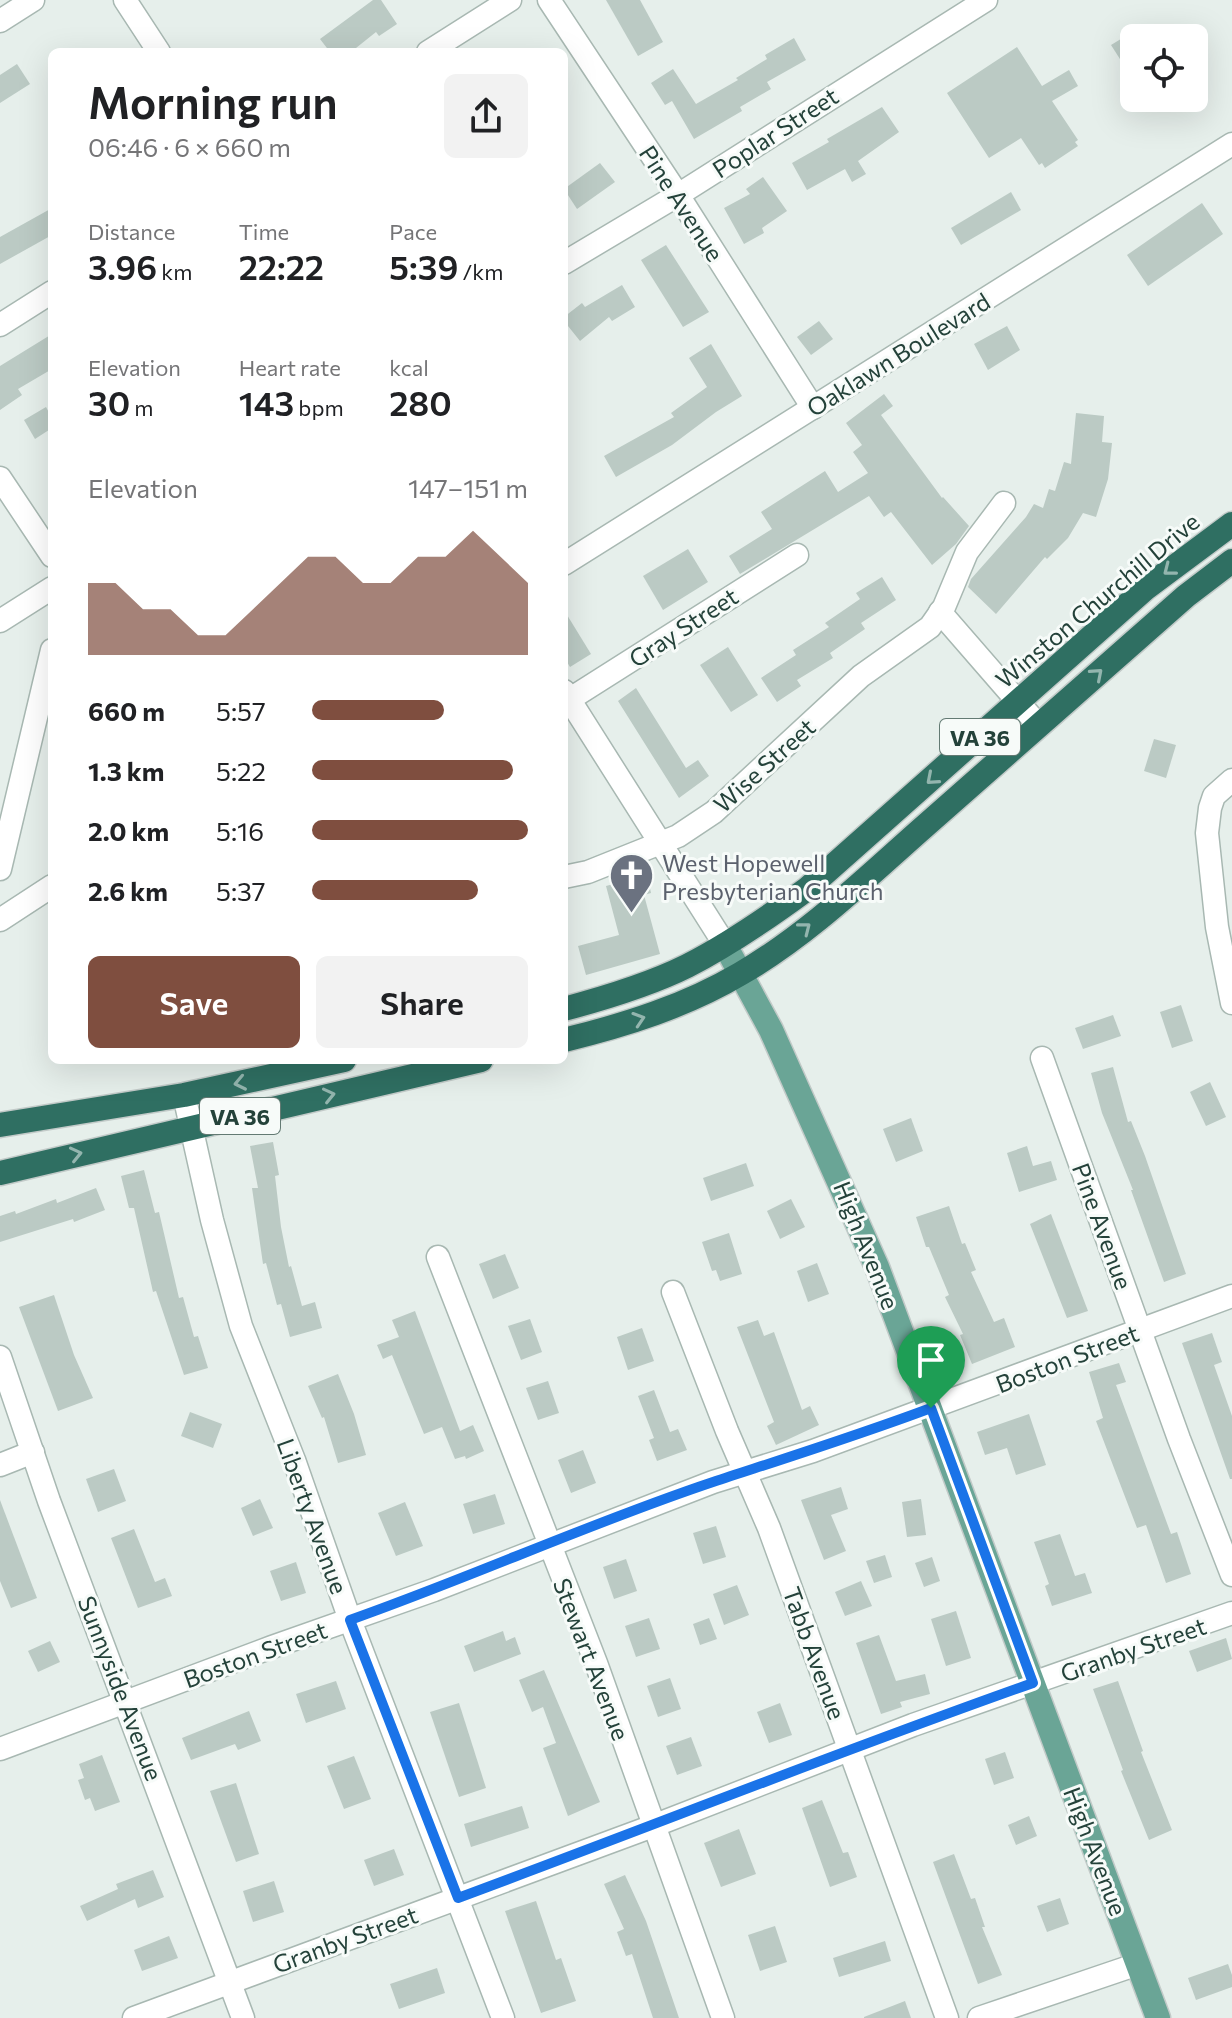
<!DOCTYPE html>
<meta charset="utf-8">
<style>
:root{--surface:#fff;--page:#f2f2f2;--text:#202124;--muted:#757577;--accent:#7f4e3f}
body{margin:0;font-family:Commissioner,sans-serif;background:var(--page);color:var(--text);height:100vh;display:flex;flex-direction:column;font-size:30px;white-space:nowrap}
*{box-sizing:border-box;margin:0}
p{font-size:26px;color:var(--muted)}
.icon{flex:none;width:44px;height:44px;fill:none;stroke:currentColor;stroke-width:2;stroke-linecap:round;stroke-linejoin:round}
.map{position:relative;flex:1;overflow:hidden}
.sheet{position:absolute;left:48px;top:48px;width:520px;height:1016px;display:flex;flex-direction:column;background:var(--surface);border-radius:12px;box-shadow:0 8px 32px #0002}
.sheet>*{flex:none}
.tools{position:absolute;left:1120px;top:24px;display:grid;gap:16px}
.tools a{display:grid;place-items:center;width:88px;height:88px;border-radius:12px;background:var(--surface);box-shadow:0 8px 32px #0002;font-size:40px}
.pin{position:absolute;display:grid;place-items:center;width:68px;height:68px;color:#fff;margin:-82px -34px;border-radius:50% 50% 50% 0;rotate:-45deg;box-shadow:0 0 8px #0007}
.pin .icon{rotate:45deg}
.round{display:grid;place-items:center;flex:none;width:84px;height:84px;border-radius:12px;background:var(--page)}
.summary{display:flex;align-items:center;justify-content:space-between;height:136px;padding:0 40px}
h1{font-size:44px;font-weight:600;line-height:60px}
.figures{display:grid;grid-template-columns:repeat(3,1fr);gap:12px;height:136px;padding:8px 40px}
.figures div{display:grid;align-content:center}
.figures b{font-size:34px;font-weight:600}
.figures small{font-size:22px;font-weight:400}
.figures p{font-size:22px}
.chart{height:224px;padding:16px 40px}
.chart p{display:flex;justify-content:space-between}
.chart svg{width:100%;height:144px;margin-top:8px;fill:var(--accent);opacity:.7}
.cta{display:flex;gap:16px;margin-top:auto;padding:16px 40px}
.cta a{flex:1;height:92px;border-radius:12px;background:var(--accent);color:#fff;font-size:32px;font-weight:600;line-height:92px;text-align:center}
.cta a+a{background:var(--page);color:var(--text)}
ul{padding:0 40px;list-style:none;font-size:26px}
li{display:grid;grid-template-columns:128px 96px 1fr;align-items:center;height:60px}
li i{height:20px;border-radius:10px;background:var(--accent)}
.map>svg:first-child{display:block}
.building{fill:#bbcac4}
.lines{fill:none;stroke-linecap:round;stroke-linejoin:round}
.minor-casing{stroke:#a8b8b2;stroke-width:25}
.major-casing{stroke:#c2cac8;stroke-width:27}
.highway-casing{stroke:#c2cac8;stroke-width:27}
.minor{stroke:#fff;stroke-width:22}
.major{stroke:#6aa596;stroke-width:24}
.highway{stroke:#2f6f62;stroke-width:24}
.oneway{stroke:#93b5ae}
.route-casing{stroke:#fff;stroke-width:16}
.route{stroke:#1a73e8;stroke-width:10}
.labels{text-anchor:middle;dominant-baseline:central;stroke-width:6;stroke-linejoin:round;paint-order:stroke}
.shield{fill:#f7fbf9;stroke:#637a73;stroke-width:2}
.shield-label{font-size:22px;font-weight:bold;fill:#24423a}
.street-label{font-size:24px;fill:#24423a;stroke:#f7fbf9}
.worship-label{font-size:24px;fill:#5b616d;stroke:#f7fbf9;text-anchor:start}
</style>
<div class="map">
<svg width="1232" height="2018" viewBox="0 0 1232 2018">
<rect width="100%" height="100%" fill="#e6efeb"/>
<!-- building -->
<g class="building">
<path d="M373 0H381L397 24 379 36 376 32 351 52H330L320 39Z"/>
<path d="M606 0H640L663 42 638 56Z"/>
<path d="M1134 31V81L1111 45Z"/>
<path d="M794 38 806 60 767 82 771 89 740 107 742 111 694 139 672 101 665 105 651 83 673 69 696 104 738 80 736 78 767 59 765 55Z"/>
<path d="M1017 47 1042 86 1069 70 1078 86 1052 101 1078 140 1075 142 1078 146 1045 168 1042 163 1039 165 1021 138 989 158 947 93Z"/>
<path d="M17 64 30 84 0 103V75Z"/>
<path d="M882 107 899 132 858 161 866 174 852 182 845 169 807 190 792 163 829 142 827 139Z"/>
<path d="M600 163 615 182 577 209 564 189Z"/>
<path d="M763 177 787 211 762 228 764 233 744 244 724 208 750 194 746 189Z"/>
<path d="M1011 192 1021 210 961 245 951 228Z"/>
<path d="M1202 203 1223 234 1148 286 1127 255Z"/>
<path d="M52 208V235L0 264V237Z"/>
<path d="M666 245 709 312 683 327 641 260Z"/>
<path d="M622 285 635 307 612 321 609 317 580 341 564 321V317L582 303 585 307Z"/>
<path d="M819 321 833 339 811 355 797 337Z"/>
<path d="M1007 326 1020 350 988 370 974 344Z"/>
<path d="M52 334V369L18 389 22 395 0 410V366Z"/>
<path d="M711 344 742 396 716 412 672 445 616 477 604 456 674 417 671 413 707 387 689 358Z"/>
<path d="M884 394 893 406 881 415 942 498 943 497 969 526 956 544 932 565 891 512 884 517 869 496 740 574 729 556 772 529 761 512 825 471 838 492 868 473 853 452 862 445 846 423Z"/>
<path d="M46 407 52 418V428L35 439 24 420Z"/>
<path d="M1076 413 1104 416 1102 442 1112 443 1108 479 1096 517 1083 513 1068 538 1047 559 1045 557 996 614 968 587 971 579 1026 517 1034 504 1043 508 1049 489 1055 491 1064 462 1071 464Z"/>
<path d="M688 549 708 582 663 610 643 576Z"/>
<path d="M882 577 896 600 861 623 865 629 830 653 833 658 797 680 801 686 777 702 761 678 796 655 793 650 829 627 825 623 860 599 856 593Z"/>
<path d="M564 610 591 654 570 667 564 657Z"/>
<path d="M728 647 758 695 731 712 700 665Z"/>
<path d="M636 688 686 768 698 760 709 776 679 798 618 701Z"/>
<path d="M1154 739 1176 745 1166 778 1144 771Z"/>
<path d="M647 875 651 893 644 895 660 954 586 975 578 946 619 935 606 886Z"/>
<path d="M1181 1005 1193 1041 1172 1048 1160 1012Z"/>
<path d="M1113 1015 1121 1036 1083 1049 1075 1028Z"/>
<path d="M1113 1067 1128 1122 1131 1121 1145 1156 1186 1274 1164 1282 1131 1190H1133L1102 1113 1091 1073Z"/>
<path d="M1210 1082 1226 1117 1206 1126 1190 1092Z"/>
<path d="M911 1118 923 1151 896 1162 883 1129Z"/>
<path d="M273 1142 279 1175 275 1176 281 1227 289 1267 291 1266 302 1306 315 1302 322 1328 290 1337 281 1304 277 1305 266 1263 263 1264 252 1188H258L250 1146Z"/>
<path d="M1027 1146 1033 1166 1051 1161 1057 1180 1019 1192 1007 1153Z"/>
<path d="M746 1163 754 1186 711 1201 703 1178Z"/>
<path d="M144 1170 155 1213 159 1212 179 1298 183 1297 194 1337 198 1336 208 1368 184 1375 156 1291 153 1292 134 1208H129L121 1176Z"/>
<path d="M96 1188 105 1210 74 1222 73 1219 0 1242V1216L15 1211 16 1214 56 1199 57 1203Z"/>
<path d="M791 1199 805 1227 780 1239 767 1211Z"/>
<path d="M949 1206 962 1244 965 1243 976 1270 971 1272 994 1322 1004 1318 1015 1347 972 1364 960 1335 963 1334 945 1297 949 1295 929 1247H926L916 1217Z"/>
<path d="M1051 1214 1088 1311 1067 1318 1030 1224Z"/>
<path d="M729 1233 742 1274 720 1281 716 1270 712 1271 702 1242Z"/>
<path d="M505 1254 519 1288 493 1299 479 1264Z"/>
<path d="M817 1263 829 1294 808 1302 797 1271Z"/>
<path d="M54 1295 74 1355 93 1398 58 1411 19 1307Z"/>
<path d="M415 1311 460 1431 473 1425 484 1451 466 1459 465 1456 455 1459 442 1427 424 1434 392 1355 383 1359 377 1345 399 1337 392 1320Z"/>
<path d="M530 1319 542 1352 521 1360 508 1326Z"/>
<path d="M758 1320 764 1336 774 1332 802 1410 810 1406 819 1425 776 1445 767 1426 774 1422 737 1327Z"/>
<path d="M642 1328 654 1361 628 1370 617 1337Z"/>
<path d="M1212 1333 1222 1362 1214 1365 1232 1416V1479H1230L1182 1343Z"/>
<path d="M1119 1363 1126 1382 1116 1385 1171 1534 1177 1532 1191 1574 1166 1583 1146 1525 1137 1528 1096 1421 1103 1418 1089 1372Z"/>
<path d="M338 1374 354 1414 366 1455 338 1463 324 1417 322 1418 308 1386Z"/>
<path d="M548 1381 559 1413 538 1420 526 1388Z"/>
<path d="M654 1390 670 1432 678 1429 687 1450 657 1461 649 1440 654 1438 638 1396Z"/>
<path d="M190 1412 222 1424 213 1448 181 1436Z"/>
<path d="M1029 1414 1046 1465 1016 1475 1007 1448 985 1455 977 1432Z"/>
<path d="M583 1450 596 1483 571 1493 558 1460Z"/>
<path d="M114 1469 126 1501 98 1512 86 1479Z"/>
<path d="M841 1487 848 1509 831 1515 846 1551 824 1560 801 1500Z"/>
<path d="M495 1494 505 1524 473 1534 463 1504Z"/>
<path d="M260 1499 273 1528 253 1536 241 1508Z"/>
<path d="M921 1499 926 1535 907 1537 902 1502Z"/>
<path d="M0 1500 37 1598 11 1608 0 1581Z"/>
<path d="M405 1502 423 1546 396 1556 378 1513Z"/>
<path d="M716 1526 726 1557 703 1564 693 1533Z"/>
<path d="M134 1529 155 1582 165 1578 172 1596 138 1608 111 1538Z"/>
<path d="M1060 1534 1075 1576 1085 1573 1092 1593 1052 1606 1045 1586 1049 1584 1034 1542Z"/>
<path d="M885 1555 892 1577 874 1583 866 1561Z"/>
<path d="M932 1557 940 1581 924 1587 915 1563Z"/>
<path d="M626 1559 637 1591 614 1599 603 1567Z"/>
<path d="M296 1562 306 1593 281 1601 270 1571Z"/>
<path d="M861 1581 872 1606 845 1616 835 1592Z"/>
<path d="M737 1585 749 1615 724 1625 713 1594Z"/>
<path d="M956 1611 971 1658 946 1666 931 1619Z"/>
<path d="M649 1618 660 1649 636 1657 625 1626Z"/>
<path d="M709 1618 717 1639 700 1645 693 1624Z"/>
<path d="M503 1631 506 1641 515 1637 521 1654 474 1672 464 1646Z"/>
<path d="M879 1635 896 1681 925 1674 930 1694 900 1702 902 1707 881 1714 856 1643Z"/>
<path d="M1226 1638 1232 1659 1197 1672 1189 1651Z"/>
<path d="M50 1641 60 1662 38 1672 28 1651Z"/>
<path d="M544 1670 600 1802 568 1816 543 1748 556 1743 543 1707 532 1712 519 1680Z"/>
<path d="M670 1678 681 1709 658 1717 647 1686Z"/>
<path d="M336 1681 346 1709 306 1723 296 1694Z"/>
<path d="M1118 1681 1143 1751 1141 1752 1172 1830 1149 1840 1121 1771 1123 1770 1093 1689Z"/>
<path d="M459 1703 486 1788 459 1797 430 1712Z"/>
<path d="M780 1703 792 1735 769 1743 757 1712Z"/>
<path d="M249 1711 261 1741 238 1750 235 1744 191 1760 182 1738Z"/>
<path d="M691 1737 702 1766 677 1775 666 1746Z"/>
<path d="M1005 1752 1014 1778 994 1785 985 1759Z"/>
<path d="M102 1755 120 1802 95 1811 90 1798 85 1800 78 1780 84 1778 79 1764Z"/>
<path d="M354 1756 371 1799 344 1809 327 1766Z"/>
<path d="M236 1783 259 1854 236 1862 210 1791Z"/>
<path d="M822 1800 843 1853 848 1852 857 1877 830 1887 802 1808Z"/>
<path d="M522 1806 529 1828 471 1847 464 1824Z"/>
<path d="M1029 1816 1037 1836 1016 1845 1008 1825Z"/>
<path d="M739 1829 756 1874 721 1887 704 1843Z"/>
<path d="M394 1849 404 1875 374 1886 364 1860Z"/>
<path d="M954 1854 971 1899 975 1898 985 1927H982L1002 1975 978 1984 933 1862Z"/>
<path d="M153 1870 164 1897 138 1908 135 1899 87 1921 80 1906 118 1889 116 1884Z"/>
<path d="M625 1875 646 1921 679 2018H653L632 1954 626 1956 617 1932 624 1929 604 1884Z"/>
<path d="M274 1881 284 1912 253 1922 243 1891Z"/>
<path d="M1060 1898 1069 1924 1047 1932 1037 1906Z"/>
<path d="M536 1901 556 1960 561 1958 576 2001 541 2013 505 1911Z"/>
<path d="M775 1926 787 1962 760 1971 748 1935Z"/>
<path d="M169 1936 178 1958 142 1971 134 1950Z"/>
<path d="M885 1941 891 1961 839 1977 833 1958Z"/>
<path d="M1228 1964 1232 1975V1987L1196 2000 1188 1978Z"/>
<path d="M437 1968 445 1993 399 2009 390 1984Z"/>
<path d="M905 2001 911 2018H864V2017Z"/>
</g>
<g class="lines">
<defs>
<g id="minor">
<path d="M125 0 159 52"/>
<path d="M549 0 678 195 813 408"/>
<path d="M0 21 33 0"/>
<path d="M428 52 510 0"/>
<path d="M564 263 678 195 986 0"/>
<path d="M0 325 52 292"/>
<path d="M0 478 52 556"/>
<path d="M564 564 1232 144"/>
<path d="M940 612 1039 726"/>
<path d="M0 621 52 588"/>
<path d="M564 691 725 945"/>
<path d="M570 699 797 555"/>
<path d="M1232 780 1214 796 1210 808 1207 833 1217 927 1232 1003"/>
<path d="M0 869 52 650"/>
<path d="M564 877 588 872 678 836 714 812 861 676 930 627 944 607 967 552 1004 503"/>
<path d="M0 920 52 886"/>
<path d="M1042 1058 1179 1439 1232 1575"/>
<path d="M184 1095 212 1220 241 1326 294 1460 350 1620 503 2018"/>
<path d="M438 1257 596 1663 723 2018"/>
<path d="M673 1292 727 1431 769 1528 947 2018"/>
<path d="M0 1357 49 1501 243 2018"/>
<path d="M0 1465 33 1452"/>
<path d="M0 1749 272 1647 434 1590 713 1482 813 1451 1232 1296"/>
<path d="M134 2018 653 1826 913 1725 1232 1613"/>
<path d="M979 2018 1138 1964"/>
</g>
<path id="major" d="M725 945 771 1030 877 1267 1158 2018"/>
<g id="highway">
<path d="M564 1009C605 998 649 985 687 966 730 944 769 917 807 889L1146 588 1232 524"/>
<path d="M564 1040C625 1025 686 1006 740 974 808 935 867 877 925 826 1012 749 1099 673 1186 596L1232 561"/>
<path d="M0 1125 184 1095 344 1060"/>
<path d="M0 1173 481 1060"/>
</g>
</defs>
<!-- minor casing -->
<use href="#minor" class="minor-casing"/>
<!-- major casing -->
<use href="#major" class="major-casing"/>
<!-- highway casing -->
<use href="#highway" class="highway-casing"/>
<!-- minor -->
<use href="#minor" class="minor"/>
<!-- major -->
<use href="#major" class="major"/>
<!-- highway -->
<use href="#highway" class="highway"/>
</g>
<!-- one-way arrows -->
<defs><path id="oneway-chevron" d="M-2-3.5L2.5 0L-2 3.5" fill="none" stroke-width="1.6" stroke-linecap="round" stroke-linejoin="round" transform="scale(2)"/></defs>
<g class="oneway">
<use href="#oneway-chevron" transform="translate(1169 570) rotate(142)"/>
<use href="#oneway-chevron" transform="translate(1097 674) rotate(-41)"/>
<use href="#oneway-chevron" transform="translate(932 779) rotate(139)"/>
<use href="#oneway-chevron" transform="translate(805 928) rotate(-38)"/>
<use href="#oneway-chevron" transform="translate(639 1019) rotate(-18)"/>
<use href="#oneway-chevron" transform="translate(240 1083) rotate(168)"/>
<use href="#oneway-chevron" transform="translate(329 1095) rotate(-13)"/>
<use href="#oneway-chevron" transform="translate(76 1154) rotate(-13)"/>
</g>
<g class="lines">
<defs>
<path id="route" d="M931 1408 1033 1683C840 1751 650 1827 458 1898L350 1620C472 1577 590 1523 713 1482 786 1458 859 1435 931 1408Z"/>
</defs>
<!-- route casing -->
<use href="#route" class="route-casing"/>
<!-- route -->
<use href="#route" class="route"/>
</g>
<!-- icons -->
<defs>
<symbol id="church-pin" viewBox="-11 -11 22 30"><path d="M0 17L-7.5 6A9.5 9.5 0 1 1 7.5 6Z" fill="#6b7280" stroke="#f7fbf9"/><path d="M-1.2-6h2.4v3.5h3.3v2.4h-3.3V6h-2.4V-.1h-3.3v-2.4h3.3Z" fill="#fff"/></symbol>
</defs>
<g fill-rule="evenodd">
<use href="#church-pin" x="606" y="850" width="51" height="69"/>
</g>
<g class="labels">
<!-- shield labels -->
<g class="shield">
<rect x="940" y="719" width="80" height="36" rx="6"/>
<rect x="200" y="1098" width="80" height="36" rx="6"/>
</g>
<g class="shield-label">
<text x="980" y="737">VA 36</text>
<text x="240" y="1116">VA 36</text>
</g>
<!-- street labels -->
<g class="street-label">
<text transform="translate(775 132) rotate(-33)">Poplar Street</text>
<text transform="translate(682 203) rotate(57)">Pine Avenue</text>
<text transform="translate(898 354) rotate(-32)">Oaklawn Boulevard</text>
<text transform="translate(1097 600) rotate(-40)">Winston Churchill Drive</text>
<text transform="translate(683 627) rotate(-33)">Gray Street</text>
<text transform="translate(764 765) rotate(-42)">Wise Street</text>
<text transform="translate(1103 1226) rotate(70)">Pine Avenue</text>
<text transform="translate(867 1245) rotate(68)">High Avenue</text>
<text transform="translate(1067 1358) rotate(-21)">Boston Street</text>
<text transform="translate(313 1516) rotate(70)">Liberty Avenue</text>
<text transform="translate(1133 1649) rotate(-19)">Granby Street</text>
<text transform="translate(815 1653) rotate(70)">Tabb Avenue</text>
<text transform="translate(255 1654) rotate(-20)">Boston Street</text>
<text transform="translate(592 1659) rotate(69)">Stewart Avenue</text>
<text transform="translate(121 1688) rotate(69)">Sunnyside Avenue</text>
<text transform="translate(1096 1851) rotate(69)">High Avenue</text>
<text transform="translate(345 1939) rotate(-20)">Granby Street</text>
</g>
<!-- worship labels -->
<g class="worship-label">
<text x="662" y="862">West Hopewell<tspan x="662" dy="28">Presbyterian Church</tspan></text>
</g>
</g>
</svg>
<div class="tools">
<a><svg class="icon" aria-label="locate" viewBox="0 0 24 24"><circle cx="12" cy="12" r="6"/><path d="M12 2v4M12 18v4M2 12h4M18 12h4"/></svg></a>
</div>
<div class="pin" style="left:931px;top:1408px;background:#1e9e55"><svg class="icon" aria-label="arrive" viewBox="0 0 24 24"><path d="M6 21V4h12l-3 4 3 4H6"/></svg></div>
<section class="sheet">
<div class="summary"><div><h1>Morning run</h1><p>06:46 · 6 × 660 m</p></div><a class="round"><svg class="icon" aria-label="share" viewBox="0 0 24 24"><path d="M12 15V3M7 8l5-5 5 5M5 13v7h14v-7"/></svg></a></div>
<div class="figures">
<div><p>Distance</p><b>3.96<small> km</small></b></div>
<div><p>Time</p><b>22:22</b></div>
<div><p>Pace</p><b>5:39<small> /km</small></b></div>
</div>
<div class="figures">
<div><p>Elevation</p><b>30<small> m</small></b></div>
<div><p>Heart rate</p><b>143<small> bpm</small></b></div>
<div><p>kcal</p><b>280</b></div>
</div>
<div class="chart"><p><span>Elevation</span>147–151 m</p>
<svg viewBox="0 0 160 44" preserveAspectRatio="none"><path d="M0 44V22L10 22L20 30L30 30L40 38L50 38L60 30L70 22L80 14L90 14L100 22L110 22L120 14L130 14L140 6L150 14L160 22V44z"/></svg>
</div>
<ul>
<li><b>660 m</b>5:57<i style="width:61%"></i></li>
<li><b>1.3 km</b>5:22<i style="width:93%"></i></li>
<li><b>2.0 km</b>5:16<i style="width:100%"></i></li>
<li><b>2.6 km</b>5:37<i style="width:77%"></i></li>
</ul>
<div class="cta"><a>Save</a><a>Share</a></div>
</section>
</div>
